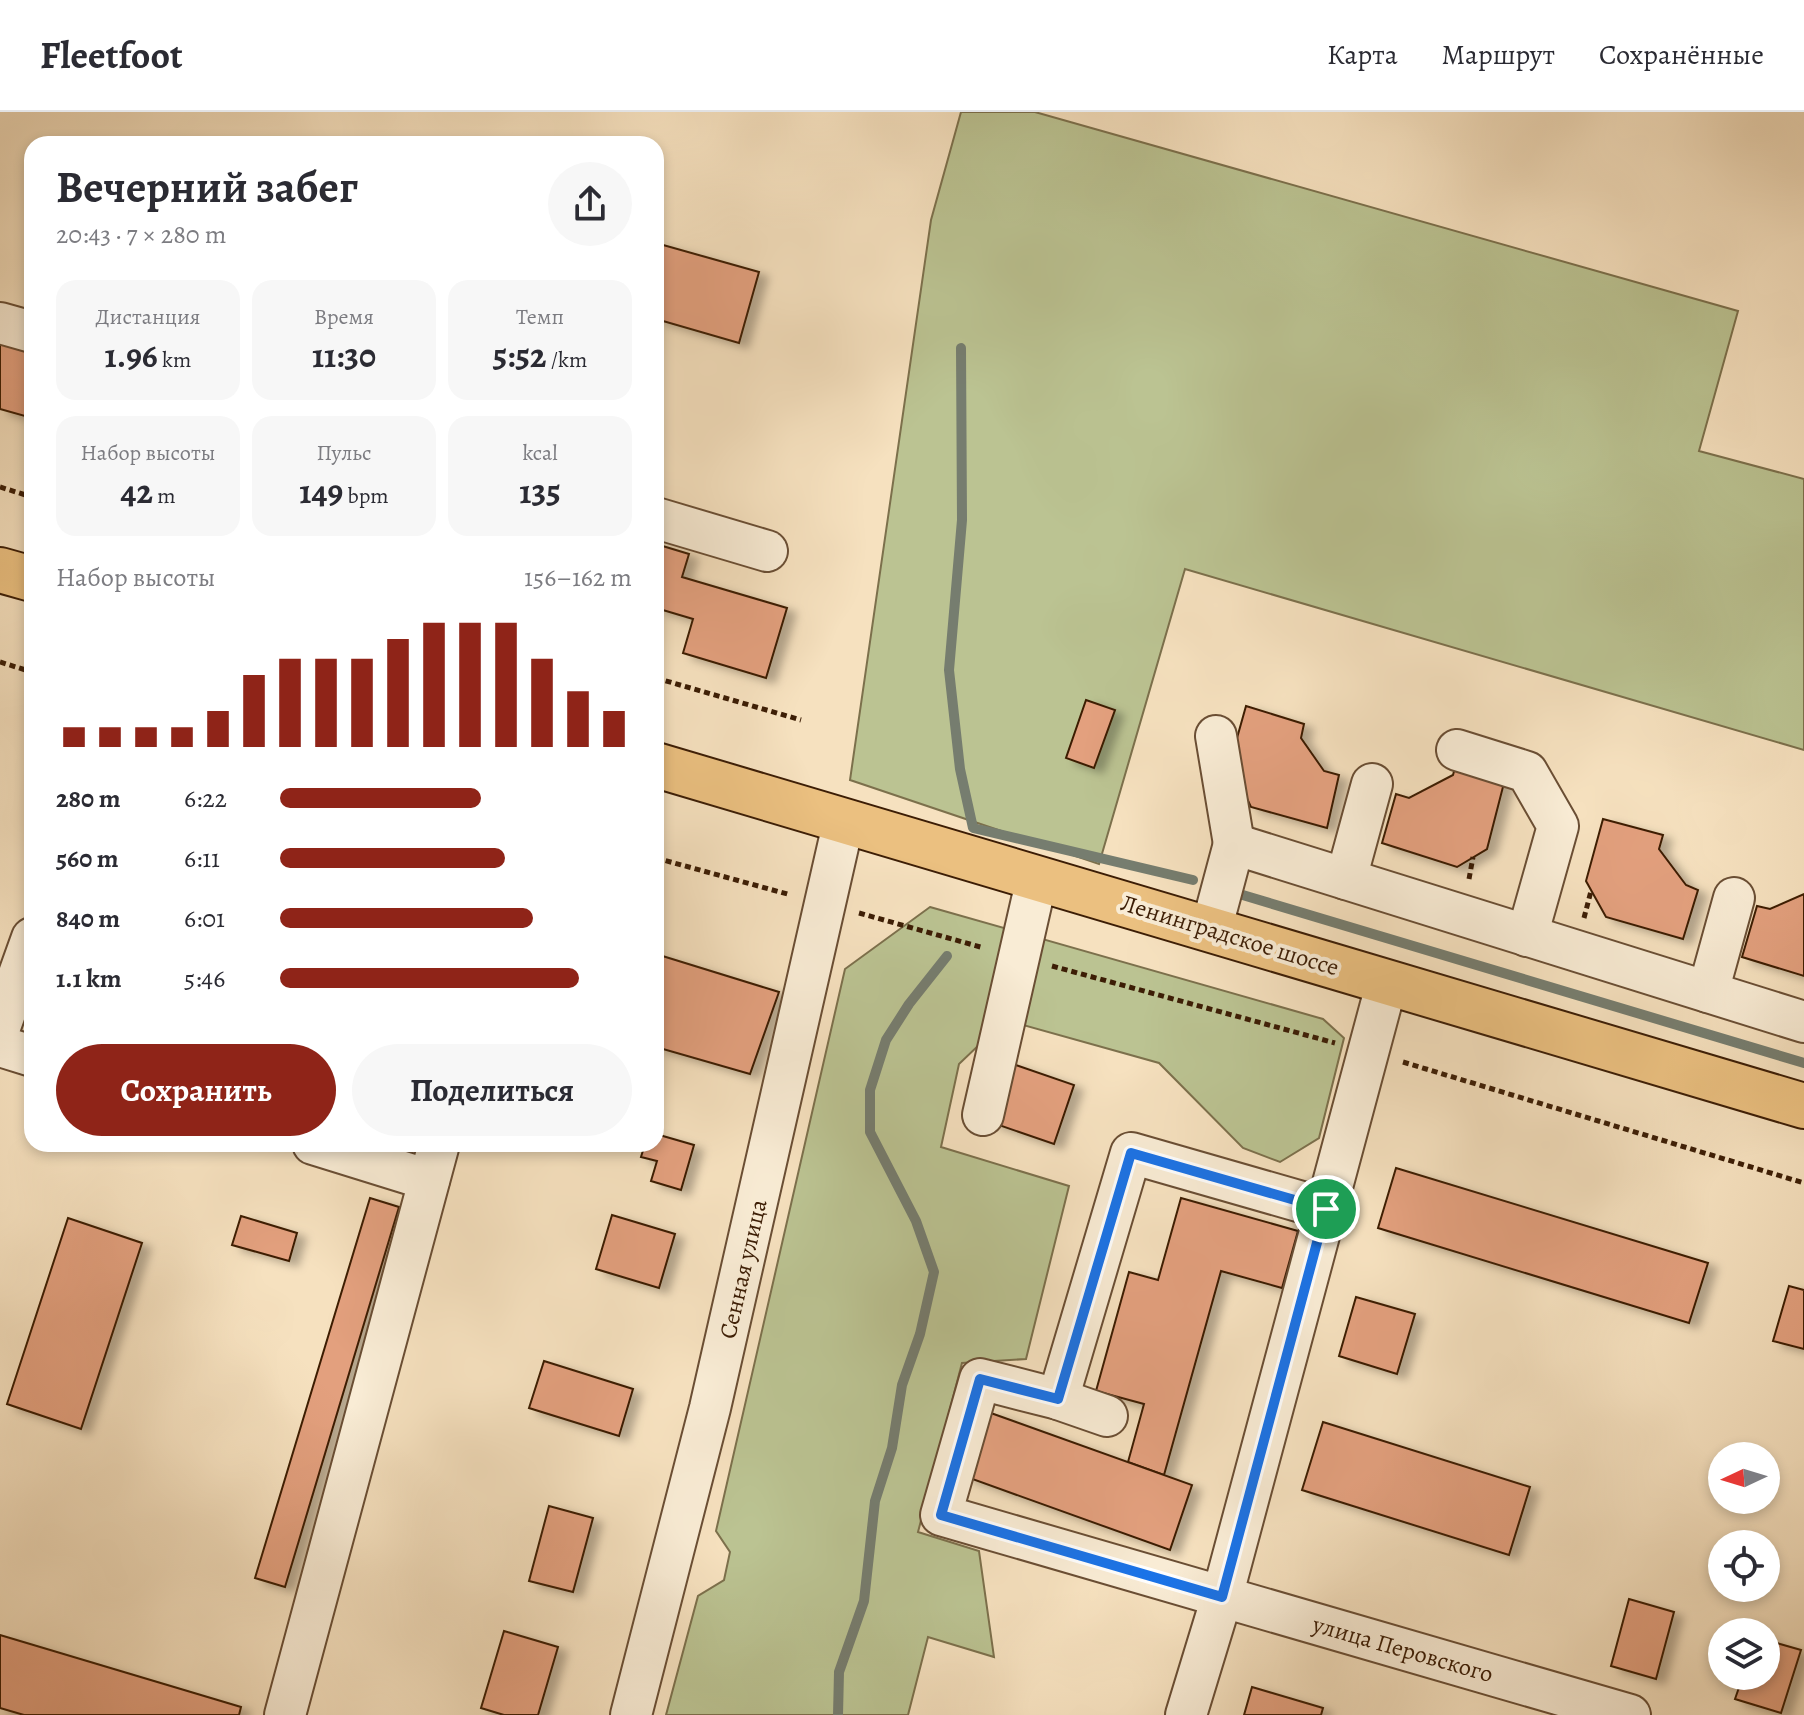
<!DOCTYPE html>
<html lang="ru">
<meta charset="utf-8">
<style>
:root{--surface:#fff;--page:#f7f7f7;--text:#2b2b33;--muted:#7c7c81;--line:#e1e1e2;--accent:#8f2418}
body{margin:0;font-family:Alegreya,serif;background:var(--page);color:var(--text);height:100vh;display:flex;flex-direction:column;font-size:30px;white-space:nowrap}
*{box-sizing:border-box;margin:0}
p{font-size:26px;color:var(--muted)}
.icon{flex:none;width:44px;height:44px;fill:none;stroke:currentColor;stroke-width:2;stroke-linecap:round;stroke-linejoin:round}
.map{position:relative;flex:1;overflow:hidden}
.drawer{position:absolute;left:24px;top:24px;width:640px;height:1016px;display:flex;flex-direction:column;background:var(--surface);border-radius:24px;box-shadow:0 4px 12px #0003}
.drawer>*{flex:none}
.needle{width:52px;rotate:266deg}
.controls{position:absolute;left:1708px;top:1330px;display:grid;gap:16px}
.controls a{display:grid;place-items:center;width:72px;height:72px;border-radius:50%;background:var(--surface);box-shadow:0 4px 12px #0003;font-size:40px}
.pin{position:absolute;display:grid;place-items:center;width:68px;height:68px;color:#fff;margin:-34px;border:4px solid #fff;border-radius:50%;box-shadow:0 2px 8px #0007}
.round{display:grid;place-items:center;flex:none;width:84px;height:84px;border-radius:42px;background:var(--page)}
.overview{display:flex;align-items:center;justify-content:space-between;height:136px;padding:0 32px}
h1{font-size:44px;font-weight:700;line-height:60px}
.metrics{display:grid;grid-template-columns:repeat(3,1fr);gap:12px;height:136px;padding:8px 32px}
.metrics div{display:grid;align-content:center;border-radius:20px;background:var(--page);text-align:center}
.metrics b{font-size:34px;font-weight:700}
.metrics small{font-size:22px;font-weight:400}
.metrics p{font-size:22px}
.chart{height:224px;padding:16px 32px}
.chart p{display:flex;justify-content:space-between}
.chart svg{width:100%;height:144px;margin-top:8px;stroke:var(--accent);stroke-width:6}
.primary-button{display:flex;gap:16px;margin-top:auto;padding:16px 32px}
.primary-button a{flex:1;height:92px;border-radius:48px;background:var(--accent);color:#fff;font-size:32px;font-weight:700;line-height:92px;text-align:center}
.primary-button a+a{background:var(--page);color:var(--text)}
ul{padding:0 32px;list-style:none;font-size:26px}
li{display:grid;grid-template-columns:128px 96px 1fr;align-items:center;height:60px}
li i{height:20px;border-radius:10px;background:var(--accent)}
header{display:flex;align-items:center;gap:48px;box-sizing:border-box;height:112px;padding:0 40px;background:var(--surface);border-bottom:2px solid var(--line)}
header strong{font-size:38px}
nav{display:flex;gap:44px;margin-inline-start:auto;font-size:28px}
.map>svg:first-child{display:block}
.green{fill:#bbc392;stroke:#7c704c;stroke-width:2}
.lines{fill:none;stroke-linecap:round;stroke-linejoin:round}
.stream{stroke:#767d6f;stroke-width:10}
.building{fill:#e3a07e;stroke:#3c1d05;stroke-width:2;filter:url(#shadow)}
.minor-casing{stroke:#6a4e34;stroke-width:44}
.major-casing{stroke:#3c1d05;stroke-width:48}
.path{stroke:#3c1d05;stroke-width:5;stroke-dasharray:6 4;stroke-linecap:butt}
.minor{stroke:#f9ecd5;stroke-width:40}
.major{stroke:#ebc080;stroke-width:44}
.route-casing{stroke:#fff;stroke-width:16}
.route{stroke:#1a73e8;stroke-width:10}
.labels{text-anchor:middle;dominant-baseline:central;stroke-width:8;stroke-linejoin:round;paint-order:stroke}
.street-label{font-size:24px;fill:#3c1d05;stroke:#f9ecd5}
</style>
<header>
<strong>Fleetfoot</strong>
<nav><a>Карта</a><a>Маршрут</a><a>Сохранённые</a></nav>
</header>
<div class="map">
<svg width="1804" height="1603" viewBox="0 0 1804 1603">
<defs>
<filter id="shadow"><feDropShadow dx="9" dy="5" stdDeviation="4" flood-color="#0004"/></filter>
</defs>
<rect width="100%" height="100%" fill="#f6e1bf"/>
<filter id="stains"><feTurbulence type="fractalNoise" baseFrequency=".0025" numOctaves="4"/><feColorMatrix values="0 0 0 0 .2 0 0 0 0 .09 0 0 0 0 .02 0 0 0 .5 -.17"/></filter>
<radialGradient id="worn" r=".72"><stop offset=".6" stop-color="#630" stop-opacity="0"/><stop offset="1" stop-color="#630" stop-opacity=".3"/></radialGradient>
<!-- green -->
<g class="green">
<path d="M961 0H1035L1738 199 1699 339 1804 367V638L1185 457 1099 752 850 668 931 108Z"/>
<path d="M930 795 1323 907 1344 926 1319 1026 1280 1050 1243 1036 1159 951 1005 908 959 952 941 1035 1069 1074 1026 1247 962 1251 918 1420 979 1439 994 1545 928 1525 908 1603H666L698 1484 724 1468 730 1440 716 1419 845 857Z"/>
</g>
<g class="lines">
<!-- stream -->
<g class="stream">
<path d="M961 236 962 408 949 558 960 657 973 716 1193 768"/>
<path d="M1236 781 1804 951"/>
<path d="M838 1603 839 1560 864 1489 875 1389 892 1336 902 1273 920 1222 934 1160 916 1109 870 1020V978L886 928 909 892 947 844"/>
</g>
</g>
<!-- building -->
<g class="building">
<path d="M656 131 759 160 739 231 656 207Z"/>
<path d="M0 230 32 240V306L0 297Z"/>
<path d="M656 432 689 442 682 465 787 496 766 566 683 541 693 507 656 496Z"/>
<path d="M1086 588 1115 598 1094 656 1066 646Z"/>
<path d="M1246 594 1304 612 1301 626 1324 659 1339 663 1327 716 1251 695 1230 651Z"/>
<path d="M1456 652 1505 667 1487 737 1457 755 1382 731 1396 682 1409 686 1453 663Z"/>
<path d="M1603 707 1663 723 1659 737 1686 773 1698 778 1683 827 1606 805 1586 769Z"/>
<path d="M1804 782V864L1742 845 1757 794 1770 797Z"/>
<path d="M656 842 779 880 750 962 656 935Z"/>
<path d="M1010 951 1074 973 1054 1032 990 1010Z"/>
<path d="M656 1022 694 1033 681 1078 651 1069 657 1049 641 1045 645 1032H656Z"/>
<path d="M1396 1056 1708 1151 1689 1211 1378 1116Z"/>
<path d="M370 1086 399 1095 285 1475 255 1466Z"/>
<path d="M1181 1086 1298 1119 1282 1176 1221 1159 1164 1363 1128 1350 1144 1292 1096 1279 1129 1160 1158 1168Z"/>
<path d="M612 1103 675 1122 659 1176 596 1157Z"/>
<path d="M241 1104 297 1121 289 1149 232 1133Z"/>
<path d="M68 1106 142 1131 81 1317 7 1292Z"/>
<path d="M1789 1174 1804 1178V1237L1773 1229Z"/>
<path d="M1356 1185 1415 1202 1397 1262 1339 1244Z"/>
<path d="M544 1249 633 1277 619 1324 529 1296Z"/>
<path d="M988 1300 1192 1373 1170 1438 964 1364Z"/>
<path d="M1323 1310 1530 1375 1509 1443 1302 1378Z"/>
<path d="M549 1394 593 1406 573 1480 529 1469Z"/>
<path d="M1629 1487 1674 1500 1656 1567 1611 1554Z"/>
<path d="M504 1519 558 1535 538 1603H504L481 1596Z"/>
<path d="M0 1523 241 1595 239 1603H24L0 1596Z"/>
<path d="M1766 1528 1801 1538 1781 1601 1735 1587 1743 1564H1766Z"/>
<path d="M1252 1575 1323 1596 1321 1603H1244Z"/>
</g>
<g class="lines">
<defs>
<g id="minor">
<path d="M0 211 32 220"/>
<path d="M656 406 767 439"/>
<path d="M1216 624 1234 732"/>
<path d="M1457 638 1527 660 1558 714 1527 824"/>
<path d="M1346 767 1372 672"/>
<path d="M1211 818 1234 732 1804 910"/>
<path d="M1708 880 1734 786"/>
<path d="M0 915 32 826"/>
<path d="M0 934 32 944"/>
<path d="M983 1003 1037 766"/>
<path d="M313 1032 429 1068"/>
<path d="M1058 1287 1131 1041 1326 1097"/>
<path d="M1107 1304 1058 1287 980 1267 941 1403 1630 1603"/>
<path d="M285 1603 439 1032"/>
<path d="M631 1603 710 1296 844 708"/>
<path d="M1186 1603 1222 1485 1387 870"/>
</g>
<g id="major">
<path d="M0 458 32 467"/>
<path d="M656 653 1804 994"/>
</g>
</defs>
<!-- minor casing -->
<use href="#minor" class="minor-casing"/>
<!-- major casing -->
<use href="#major" class="major-casing"/>
<!-- path -->
<g class="path">
<path d="M0 375 32 385"/>
<path d="M0 550 32 560"/>
<path d="M656 566 801 608"/>
<path d="M656 746 791 783"/>
<path d="M1469 767 1473 745"/>
<path d="M859 801 984 836"/>
<path d="M1584 806 1591 779"/>
<path d="M1052 854 1335 931"/>
<path d="M1403 950 1804 1071"/>
</g>
<!-- minor -->
<use href="#minor" class="minor"/>
<!-- major -->
<use href="#major" class="major"/>
</g>
<g class="lines">
<defs>
<path id="route" d="M1131 1041 1326 1097 1222 1485 941 1403 980 1267 1058 1287Z"/>
</defs>
<!-- route casing -->
<use href="#route" class="route-casing"/>
<!-- route -->
<use href="#route" class="route"/>
</g>
<g class="labels">
<!-- street labels -->
<g class="street-label">
<text transform="translate(1230 823) rotate(17)">Ленинградское шоссе</text>
<text transform="translate(743 1157) rotate(-77)">Сенная улица</text>
<text transform="translate(1403 1537) rotate(16)">улица Перовского</text>
</g>
</g>
<rect width="100%" height="100%" filter="url(#stains)"/>
<rect width="100%" height="100%" fill="url(#worn)"/>
</svg>
<div class="controls">
<a><svg class="needle" viewBox="-14 -14 28 28"><path d="M0-13l5 13h-10z" fill="#e53935"/><path d="M0 13l5-13h-10z" fill="#7c7c81"/></svg></a>
<a><svg class="icon" aria-label="locate" viewBox="0 0 24 24"><circle cx="12" cy="12" r="6"/><path d="M12 2v4M12 18v4M2 12h4M18 12h4"/></svg></a>
<a><svg class="icon" aria-label="layers" viewBox="0 0 24 24"><path d="M12 4l9 5-9 5-9-5zM3 14l9 5 9-5"/></svg></a>
</div>
<div class="pin" style="left:1326px;top:1097px;background:#1e9e55"><svg class="icon" aria-label="arrive" viewBox="0 0 24 24"><path d="M6 21V4h12l-3 4 3 4H6"/></svg></div>
<section class="drawer">
<div class="overview"><div><h1>Вечерний забег</h1><p>20:43 · 7 × 280 m</p></div><a class="round"><svg class="icon" aria-label="share" viewBox="0 0 24 24"><path d="M12 15V3M7 8l5-5 5 5M5 13v7h14v-7"/></svg></a></div>
<div class="metrics">
<div><p>Дистанция</p><b>1.96<small> km</small></b></div>
<div><p>Время</p><b>11:30</b></div>
<div><p>Темп</p><b>5:52<small> /km</small></b></div>
</div>
<div class="metrics">
<div><p>Набор высоты</p><b>42<small> m</small></b></div>
<div><p>Пульс</p><b>149<small> bpm</small></b></div>
<div><p>kcal</p><b>135</b></div>
</div>
<div class="chart"><p><span>Набор высоты</span>156–162 m</p>
<svg viewBox="0 0 160 44" preserveAspectRatio="none"><path d="M5 44V38M15 44V38M25 44V38M35 44V38M45 44V33M55 44V22M65 44V17M75 44V17M85 44V17M95 44V11M105 44V6M115 44V6M125 44V6M135 44V17M145 44V27M155 44V33"/></svg>
</div>
<ul>
<li><b>280 m</b>6:22<i style="width:57%"></i></li>
<li><b>560 m</b>6:11<i style="width:64%"></i></li>
<li><b>840 m</b>6:01<i style="width:72%"></i></li>
<li><b>1.1 km</b>5:46<i style="width:85%"></i></li>
</ul>
<div class="primary-button"><a>Сохранить</a><a>Поделиться</a></div>
</section>
</div>
